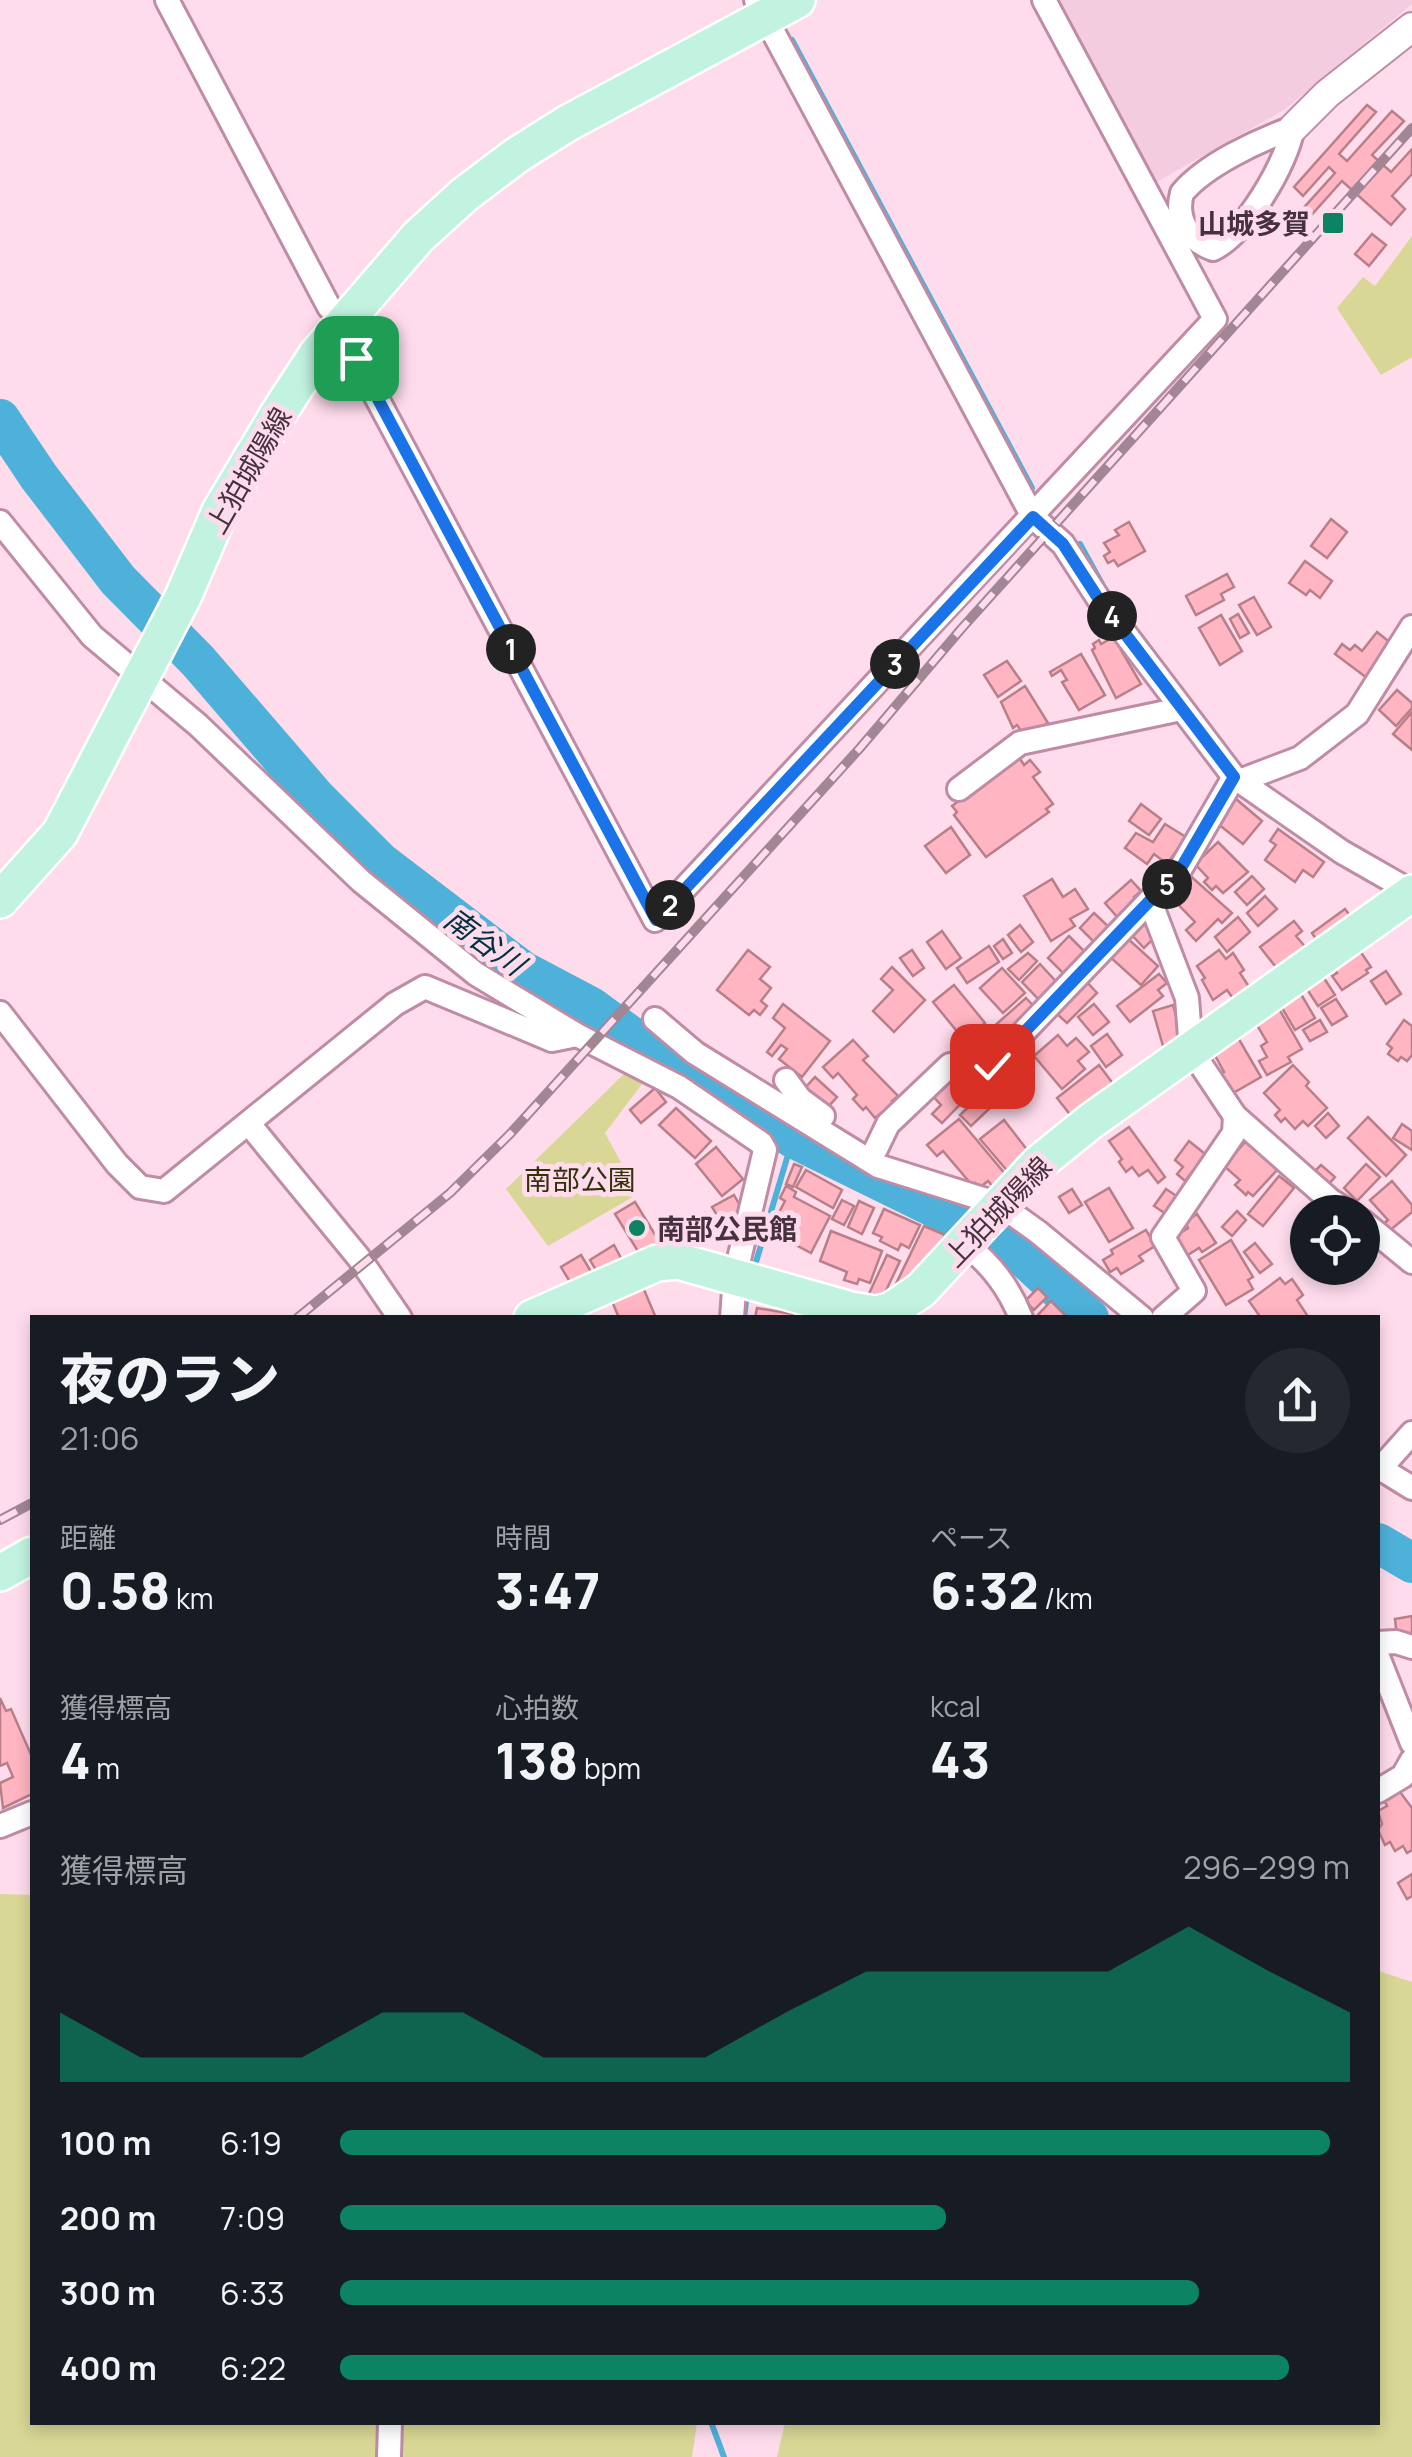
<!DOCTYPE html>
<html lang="ja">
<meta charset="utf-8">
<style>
:root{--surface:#171b24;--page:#242831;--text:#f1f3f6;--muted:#9ea1a6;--accent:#0c8363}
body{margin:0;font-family:Manrope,"Noto Sans JP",sans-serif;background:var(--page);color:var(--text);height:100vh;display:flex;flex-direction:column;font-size:38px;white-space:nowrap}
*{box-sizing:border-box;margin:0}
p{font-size:32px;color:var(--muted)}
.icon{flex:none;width:55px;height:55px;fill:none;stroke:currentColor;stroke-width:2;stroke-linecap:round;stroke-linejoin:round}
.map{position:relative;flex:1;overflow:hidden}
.details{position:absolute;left:30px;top:1315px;width:1350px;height:1110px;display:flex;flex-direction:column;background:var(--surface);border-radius:0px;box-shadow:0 5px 15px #0003}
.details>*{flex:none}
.fabs{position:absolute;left:1290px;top:1195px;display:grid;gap:20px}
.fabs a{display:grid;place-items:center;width:90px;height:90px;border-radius:50%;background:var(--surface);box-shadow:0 5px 15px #0003;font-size:50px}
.pin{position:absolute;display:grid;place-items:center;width:85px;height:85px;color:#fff;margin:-42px;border-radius:20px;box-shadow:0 5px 15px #0006}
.km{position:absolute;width:50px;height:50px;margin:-25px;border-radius:50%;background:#222;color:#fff;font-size:28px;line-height:50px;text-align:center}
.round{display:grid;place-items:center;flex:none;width:105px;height:105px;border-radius:52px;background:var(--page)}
.headline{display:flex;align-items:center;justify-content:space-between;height:170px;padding:0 30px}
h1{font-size:55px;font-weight:800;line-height:75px}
.figures{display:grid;grid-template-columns:repeat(3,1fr);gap:15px;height:170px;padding:10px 30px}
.figures div{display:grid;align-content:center}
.figures b{font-size:50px;font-weight:800}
.figures small{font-size:28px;font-weight:400}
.figures p{font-size:28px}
.chart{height:280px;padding:20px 30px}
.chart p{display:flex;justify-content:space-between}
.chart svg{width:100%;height:180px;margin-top:10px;fill:var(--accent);opacity:.7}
ul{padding:0 30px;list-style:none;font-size:32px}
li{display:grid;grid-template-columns:160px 120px 1fr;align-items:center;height:75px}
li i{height:25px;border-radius:12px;background:var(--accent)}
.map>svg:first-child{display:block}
.built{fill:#f3cddf}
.green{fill:#d8d796}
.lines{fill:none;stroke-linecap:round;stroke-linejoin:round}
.stream{stroke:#4eb1d9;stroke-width:6}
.river{stroke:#4eb1d9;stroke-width:40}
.building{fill:#ffb5c2;stroke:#b97f89;stroke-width:2.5}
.minor-casing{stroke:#bf8ba5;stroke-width:28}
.tertiary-casing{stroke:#bf8ba5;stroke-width:32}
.primary-casing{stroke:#fff;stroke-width:40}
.minor{stroke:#fff;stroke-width:22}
.tertiary{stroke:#fff;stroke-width:28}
.primary{stroke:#c1f3e0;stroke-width:35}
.rail-casing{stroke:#a28694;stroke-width:10}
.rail{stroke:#fedcec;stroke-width:6;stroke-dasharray:19;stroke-linecap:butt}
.route-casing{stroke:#fff;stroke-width:20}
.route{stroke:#1a73e8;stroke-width:12}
.poi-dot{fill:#0c8363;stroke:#fedcec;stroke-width:4}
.labels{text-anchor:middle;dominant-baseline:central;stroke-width:10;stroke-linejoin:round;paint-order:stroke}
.poi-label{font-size:28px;font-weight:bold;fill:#47313c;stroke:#fedcec;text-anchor:end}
.street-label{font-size:28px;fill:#47313c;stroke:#fedcec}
.park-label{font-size:28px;fill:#32310b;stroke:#fedcec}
.water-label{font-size:30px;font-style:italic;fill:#013040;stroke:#fedcec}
</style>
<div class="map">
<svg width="1412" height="2457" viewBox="0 0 1412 2457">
<rect width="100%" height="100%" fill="#fedcec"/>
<!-- built -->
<path class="built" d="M1048 0H1412V4L1284 110 1148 187Z"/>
<!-- green -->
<g class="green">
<path d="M1412 236V357L1381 375 1337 308 1363 277 1375 286Z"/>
<path d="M627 1071 645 1080 605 1133 638 1194 548 1246 506 1189Z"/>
<path d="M0 1894 32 1895V2422L697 2423 692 2457H0Z"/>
<path d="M1379 1971 1412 1982V2457H777L785 2423 1378 2422Z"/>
</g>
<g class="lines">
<!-- stream -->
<g class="stream">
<path d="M792 40 1032 488"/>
<path d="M1080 544 1102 584"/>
<path d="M753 1272 793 1138"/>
<path d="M744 1318 747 1294"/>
<path d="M711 2422 724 2457"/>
</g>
<!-- river -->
<g class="river">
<path d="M0 419 39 477 118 580 198 661 317 799 380 862 523 971 591 1007 632 1037 793 1138 1011 1245 1089 1318"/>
<path d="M1378 1543 1412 1563"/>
</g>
</g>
<!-- building -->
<g class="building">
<path d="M1367 105 1376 112 1339 154 1347 161 1392 111 1404 121 1372 155 1391 172 1412 149V174L1392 196 1405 209 1391 225 1342 181 1307 220 1299 213 1335 173 1329 167 1303 196 1294 187Z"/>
<path d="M1372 234 1386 245 1369 266 1355 254Z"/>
<path d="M1331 519 1347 532 1327 558 1311 546Z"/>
<path d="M1129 522 1145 551 1118 566 1114 560 1108 563 1104 556 1110 552 1104 543 1119 535 1115 530Z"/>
<path d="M1305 561 1332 581 1320 598 1310 590 1306 595 1289 583Z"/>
<path d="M1227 574 1234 587 1221 594 1224 600 1196 615 1186 596Z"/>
<path d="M1254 597 1271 627 1257 635 1239 605Z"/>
<path d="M1238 614 1249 633 1240 638 1230 619Z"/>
<path d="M1221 615 1242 651 1220 665 1199 628Z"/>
<path d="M1377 632 1392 644 1367 678 1335 654 1342 644 1350 650 1355 645 1362 651Z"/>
<path d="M1117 635 1125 648 1121 650 1141 684 1116 698 1092 650 1095 648 1093 644 1099 640 1101 644Z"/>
<path d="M1081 654 1105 695 1079 710 1062 682 1067 680 1061 670 1052 676 1050 672Z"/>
<path d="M1007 661 1021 681 998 697 984 675Z"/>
<path d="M1025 686 1048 723 1024 735 1017 725 1013 728 1001 702Z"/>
<path d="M1397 690 1412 703V708L1396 726 1379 710Z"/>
<path d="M1412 712V750L1393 734Z"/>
<path d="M1019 757 1024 765 1030 760 1040 772 1033 777 1053 804 1046 809 1049 812 986 857 954 815 957 812 952 806Z"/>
<path d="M1236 799 1262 821 1243 844 1217 823Z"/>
<path d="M1141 804 1161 819 1149 835 1129 821Z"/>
<path d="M1165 824 1186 837 1167 864 1154 854 1147 864 1125 848 1136 833 1153 842Z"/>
<path d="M951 827 970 855 946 873 925 846Z"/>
<path d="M1278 829 1324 862 1313 877 1303 870 1295 882 1265 860 1276 845 1270 841Z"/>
<path d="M1218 842 1248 872 1223 893 1216 886 1212 890 1204 882 1208 878 1195 864Z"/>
<path d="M1186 872 1232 913 1222 923 1218 919 1196 941 1186 930 1195 922 1166 892Z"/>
<path d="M1252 876 1264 889 1247 905 1235 892Z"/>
<path d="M1052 879 1063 897 1075 889 1088 909 1070 919 1075 926 1051 941 1024 896Z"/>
<path d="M1131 880 1141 891 1134 897 1138 901 1119 919 1105 903Z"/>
<path d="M1265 896 1277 909 1258 926 1247 913Z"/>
<path d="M1345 909 1354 921 1320 945 1312 933Z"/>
<path d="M1094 913 1113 931 1099 947 1080 928Z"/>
<path d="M1238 917 1250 932 1227 952 1215 937Z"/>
<path d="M1142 919 1157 935 1144 948 1129 932Z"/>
<path d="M1294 921 1302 931 1296 936 1307 949 1279 971 1260 947Z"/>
<path d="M1020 925 1033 942 1021 952 1008 935Z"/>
<path d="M942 931 961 958 946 969 927 942Z"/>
<path d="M1069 936 1090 957 1069 979 1048 958Z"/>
<path d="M1126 937 1158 966 1141 985 1109 956Z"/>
<path d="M1003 939 1012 953 1003 959 994 946Z"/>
<path d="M989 946 999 962 967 983 957 968Z"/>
<path d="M1358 948 1371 967 1366 970 1368 973 1342 990 1332 976 1337 973 1330 963Z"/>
<path d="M748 950 770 967 760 979 771 988 761 1001 767 1006 760 1015 754 1010 749 1015 717 990Z"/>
<path d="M912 950 924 968 913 976 900 958Z"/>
<path d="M1219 950 1226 959 1233 953 1244 970 1240 973 1253 993 1237 1004 1227 990 1213 1000 1202 980 1205 978 1197 966Z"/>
<path d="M1028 953 1037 961 1019 980 1008 969Z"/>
<path d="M1040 964 1061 987 1043 1004 1022 982Z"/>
<path d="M892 967 925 1000 894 1032 873 1011 893 990 881 979Z"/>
<path d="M1002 968 1025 993 1003 1013 980 988Z"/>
<path d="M1386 971 1401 994 1386 1004 1371 981Z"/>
<path d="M1320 972 1335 995 1318 1006 1303 983Z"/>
<path d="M1159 974 1167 983 1158 990 1163 996 1130 1022 1117 1006Z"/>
<path d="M1086 981 1097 993 1067 1023 1055 1012Z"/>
<path d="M954 985 985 1023 964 1040 933 1002Z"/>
<path d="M1298 989 1315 1018 1295 1030 1278 1001Z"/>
<path d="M1026 998 1039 1012 1005 1042 992 1028Z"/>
<path d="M1336 999 1347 1016 1332 1025 1321 1008Z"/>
<path d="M783 1004 830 1041 802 1077 779 1059 787 1049 781 1045 772 1056 767 1052 785 1028 773 1018Z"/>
<path d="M1094 1004 1109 1022 1093 1035 1078 1017Z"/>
<path d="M1173 1005 1183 1040 1163 1046 1153 1011Z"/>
<path d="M1278 1007 1302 1049 1288 1057 1291 1062 1267 1075 1259 1061 1267 1057 1261 1046 1267 1042 1254 1020Z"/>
<path d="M1320 1020 1327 1032 1310 1041 1303 1030Z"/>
<path d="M1404 1020 1412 1026V1055L1407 1061 1401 1057 1398 1061 1388 1054 1392 1048 1387 1044Z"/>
<path d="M1107 1034 1122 1055 1106 1067 1091 1046Z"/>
<path d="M1058 1035 1067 1046 1076 1038 1089 1052 1078 1061 1085 1069 1062 1089 1034 1056Z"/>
<path d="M1237 1036 1261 1077 1228 1096 1220 1074 1224 1072 1212 1050Z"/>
<path d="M853 1040 868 1056 863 1060 898 1096 892 1101 895 1104 882 1116 880 1114 875 1118 866 1107 863 1110 853 1099 857 1095 838 1073 833 1078 823 1067Z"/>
<path d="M1099 1065 1114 1085 1072 1117 1057 1098Z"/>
<path d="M1293 1065 1309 1082 1306 1086 1327 1108 1308 1126 1303 1121 1295 1129 1285 1118 1281 1122 1275 1115 1280 1110 1264 1093Z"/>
<path d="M996 1072 1016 1096 1005 1106 985 1082Z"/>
<path d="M815 1077 837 1097 827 1108 805 1088Z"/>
<path d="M965 1077 976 1088 942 1123 932 1114 941 1105 930 1093 945 1078 955 1088Z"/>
<path d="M655 1088 666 1102 641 1123 630 1110Z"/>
<path d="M979 1097 990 1108 971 1126 960 1115Z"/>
<path d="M676 1108 711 1141 695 1158 659 1125Z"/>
<path d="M1328 1113 1339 1126 1326 1138 1315 1126Z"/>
<path d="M1368 1117 1406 1155 1386 1176 1348 1138Z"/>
<path d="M959 1119 1006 1175 993 1187 988 1181 979 1188 975 1183 972 1185 943 1151 937 1156 927 1145Z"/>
<path d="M1004 1120 1032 1156 1010 1174 980 1139Z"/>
<path d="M1402 1124 1412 1131V1150L1393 1138Z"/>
<path d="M1129 1127 1165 1177 1158 1183 1148 1170 1139 1176 1132 1167 1126 1172 1119 1162 1122 1159 1109 1141Z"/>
<path d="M1189 1141 1210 1158 1196 1176 1192 1172 1185 1181 1177 1174 1183 1167 1175 1160Z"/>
<path d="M1246 1141 1256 1150 1260 1146 1273 1158 1270 1162 1277 1170 1253 1196 1248 1192 1246 1195 1235 1185 1240 1180 1224 1166Z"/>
<path d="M716 1147 743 1179 722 1196 696 1164Z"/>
<path d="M794 1164 802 1167 793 1187 786 1184Z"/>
<path d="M1366 1164 1380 1177 1357 1201 1344 1188Z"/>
<path d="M1321 1165 1335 1177 1326 1187 1312 1174Z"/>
<path d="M806 1170 842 1190 833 1208 796 1187Z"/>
<path d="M1279 1176 1294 1188 1263 1226 1248 1214Z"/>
<path d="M1392 1181 1412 1205V1212L1388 1232 1382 1225 1388 1220 1370 1200Z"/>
<path d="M786 1186 796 1192 794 1197 830 1216 811 1253 794 1244 799 1235 774 1222 785 1201 780 1198Z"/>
<path d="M1109 1188 1133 1228 1109 1242 1085 1202Z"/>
<path d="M1072 1189 1082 1205 1069 1213 1059 1197Z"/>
<path d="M1166 1189 1181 1199 1169 1216 1154 1206Z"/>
<path d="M734 1195 742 1209 721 1222 712 1207Z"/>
<path d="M842 1200 854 1206 844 1225 832 1219Z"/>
<path d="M859 1201 874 1208 862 1234 848 1227Z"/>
<path d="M635 1202 659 1241 639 1253 615 1214Z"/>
<path d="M884 1209 920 1225 909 1248 901 1244 898 1250 880 1241 882 1237 873 1233Z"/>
<path d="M1237 1211 1246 1220 1232 1236 1222 1227Z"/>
<path d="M705 1213 715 1230 694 1242 684 1226Z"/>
<path d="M1197 1214 1216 1243 1202 1252 1199 1248 1183 1258 1171 1239 1188 1228 1185 1222Z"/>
<path d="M924 1226 945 1235 928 1270 893 1290Z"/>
<path d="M1146 1230 1155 1246 1139 1256 1143 1261 1121 1274 1117 1268 1110 1272 1103 1260 1113 1254 1111 1250Z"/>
<path d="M831 1231 882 1251 870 1283 859 1279 857 1284 844 1280 847 1272 820 1261Z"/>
<path d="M1231 1240 1253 1277 1248 1280 1253 1289 1226 1305 1199 1260Z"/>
<path d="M1255 1243 1272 1264 1260 1273 1244 1252Z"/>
<path d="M614 1245 621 1258 597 1272 590 1260Z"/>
<path d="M581 1255 593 1275 573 1287 561 1267Z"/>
<path d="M887 1255 900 1261 882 1299 875 1295 873 1300 867 1298Z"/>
<path d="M1280 1278 1285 1284 1292 1279 1303 1295 1297 1300 1309 1318H1261L1249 1301Z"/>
<path d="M642 1285 656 1318H619L611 1299Z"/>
<path d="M1038 1288 1047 1297 1034 1310 1025 1301Z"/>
<path d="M1051 1301 1068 1318H1035Z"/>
<path d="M757 1308 793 1314 792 1318H755Z"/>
<path d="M1412 1616V1635L1397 1637 1395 1619Z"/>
<path d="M0 1698 6 1711 11 1709 32 1757V1794L3 1808 0 1783 13 1777 7 1763 0 1766Z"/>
<path d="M1397 1788 1412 1808V1850L1407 1853 1403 1846 1395 1851 1390 1842 1385 1845 1378 1830 1382 1824 1378 1811 1387 1806 1382 1796Z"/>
<path d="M1412 1874V1896L1407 1899 1398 1883Z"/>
</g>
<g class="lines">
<defs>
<g id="minor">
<path d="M167 0 329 307"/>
<path d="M756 0 1033 517 1063 544 1098 598 1234 777 1342 852 1412 892"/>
<path d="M1293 128C1285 165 1247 232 1213 249 1188 240 1175 219 1182 193 1205 165 1259 140 1293 128Z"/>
<path d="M356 359 655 920 1215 319 1044 0"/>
<path d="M0 522 92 636 198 725 361 881 476 974 577 1035 679 1087 761 1143 765 1150 735 1276 732 1318"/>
<path d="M1242 780 1300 758 1357 714 1412 627"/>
<path d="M959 789 1020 743 1181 709"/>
<path d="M1150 901 1187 998 1191 1050 1235 1116 1330 1200 1349 1212"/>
<path d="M0 1013 117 1164 140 1187 164 1191 395 1004 425 987 552 1040 577 1035"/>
<path d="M655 1019 695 1053 878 1166 999 1204 1038 1232 1142 1318"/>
<path d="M786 1080 800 1099 823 1116"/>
<path d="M249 1124 359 1258 400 1318"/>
<path d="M876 1149 888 1124 950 1065H992L1181 868 1234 777"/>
<path d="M1362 1221 1412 1262"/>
<path d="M966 1244C991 1265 1009 1287 1021 1318"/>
<path d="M1163 1318 1194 1291 1163 1237 1234 1133 1235 1116"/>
<path d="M1378 1467 1412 1488"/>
<path d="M1378 1471 1412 1433"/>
<path d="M1378 1643 1396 1642 1412 1647"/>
<path d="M1378 1657 1412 1743"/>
<path d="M1378 1791 1403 1776 1412 1760"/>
<path d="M0 1826 32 1813"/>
<path d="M389 2457 390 2422"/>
</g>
<path id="tertiary" d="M1293 128 1327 94 1412 27"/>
<g id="primary">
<path d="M0 900 60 833 183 597 220 511 278 414 317 354 418 237 464 195 517 155 568 123 797 0"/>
<path d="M532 1318 657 1263 678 1261 851 1310 875 1314 890 1311 921 1290 1039 1163 1091 1121 1412 893"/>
<path d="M0 1573 32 1555"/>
</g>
</defs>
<!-- minor casing -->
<use href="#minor" class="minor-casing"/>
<!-- tertiary casing -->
<use href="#tertiary" class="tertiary-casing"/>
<!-- primary casing -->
<use href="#primary" class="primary-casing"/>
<!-- minor -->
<use href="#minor" class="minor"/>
<!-- tertiary -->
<use href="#tertiary" class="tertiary"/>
<!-- primary -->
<use href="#primary" class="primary"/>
<defs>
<g id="rail">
<path d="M297 1318 450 1193 511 1133 860 748 962 628 1412 128"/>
<path d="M0 1520 32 1503"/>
</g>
</defs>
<!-- rail casing -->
<use href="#rail" class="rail-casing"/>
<!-- rail -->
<use href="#rail" class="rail"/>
</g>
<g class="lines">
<defs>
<path id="route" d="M356 358 656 920 1033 517 1063 544 1098 598 1234 777 1181 868 992 1066"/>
</defs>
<!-- route casing -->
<use href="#route" class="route-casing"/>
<!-- route -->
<use href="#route" class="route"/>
</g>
<!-- markers -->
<g class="poi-dot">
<rect x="1321" y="211" width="24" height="24" rx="5"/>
<circle cx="637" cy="1228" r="10"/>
</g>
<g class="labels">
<!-- poi labels -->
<g class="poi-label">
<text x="1310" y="223">山城多賀</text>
<text x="657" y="1228" text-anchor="start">南部公民館</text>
</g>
<!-- street labels -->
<g class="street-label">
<text transform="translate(248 470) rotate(-60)">上狛城陽線</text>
<text transform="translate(997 1211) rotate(-46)">上狛城陽線</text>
</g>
<!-- park labels -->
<g class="park-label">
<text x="580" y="1179">南部公園</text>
</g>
<!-- water labels -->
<g class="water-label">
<text transform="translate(485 941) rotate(36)">南谷川</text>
</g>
</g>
</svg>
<div class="fabs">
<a><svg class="icon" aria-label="locate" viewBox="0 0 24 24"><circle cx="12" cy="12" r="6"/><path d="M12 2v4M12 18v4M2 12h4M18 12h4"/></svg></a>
</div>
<div class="pin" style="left:356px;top:358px;background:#1e9e55"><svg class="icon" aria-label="arrive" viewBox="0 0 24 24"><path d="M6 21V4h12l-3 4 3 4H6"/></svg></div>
<div class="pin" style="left:992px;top:1066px;background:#d93025"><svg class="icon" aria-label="check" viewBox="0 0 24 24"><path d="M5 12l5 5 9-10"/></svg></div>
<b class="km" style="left:511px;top:649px">1</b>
<b class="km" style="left:670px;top:905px">2</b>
<b class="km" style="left:895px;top:664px">3</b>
<b class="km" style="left:1112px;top:616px">4</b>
<b class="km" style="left:1167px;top:884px">5</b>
<section class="details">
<div class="headline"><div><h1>夜のラン</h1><p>21:06</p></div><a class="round"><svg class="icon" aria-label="share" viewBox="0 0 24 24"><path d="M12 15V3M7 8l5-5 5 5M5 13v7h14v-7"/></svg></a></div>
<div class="figures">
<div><p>距離</p><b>0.58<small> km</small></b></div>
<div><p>時間</p><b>3:47</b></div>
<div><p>ペース</p><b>6:32<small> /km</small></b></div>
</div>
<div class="figures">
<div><p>獲得標高</p><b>4<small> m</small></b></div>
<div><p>心拍数</p><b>138<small> bpm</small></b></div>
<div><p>kcal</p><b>43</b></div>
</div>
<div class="chart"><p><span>獲得標高</span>296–299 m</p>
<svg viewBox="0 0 160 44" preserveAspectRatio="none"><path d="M0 44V27L10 38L20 38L30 38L40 27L50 27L60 38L70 38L80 38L90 27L100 17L110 17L120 17L130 17L140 6L150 17L160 27V44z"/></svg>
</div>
<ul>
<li><b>100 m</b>6:19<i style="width:98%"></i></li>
<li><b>200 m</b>7:09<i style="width:60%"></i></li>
<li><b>300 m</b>6:33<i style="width:85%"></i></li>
<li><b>400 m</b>6:22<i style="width:94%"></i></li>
</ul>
</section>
</div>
